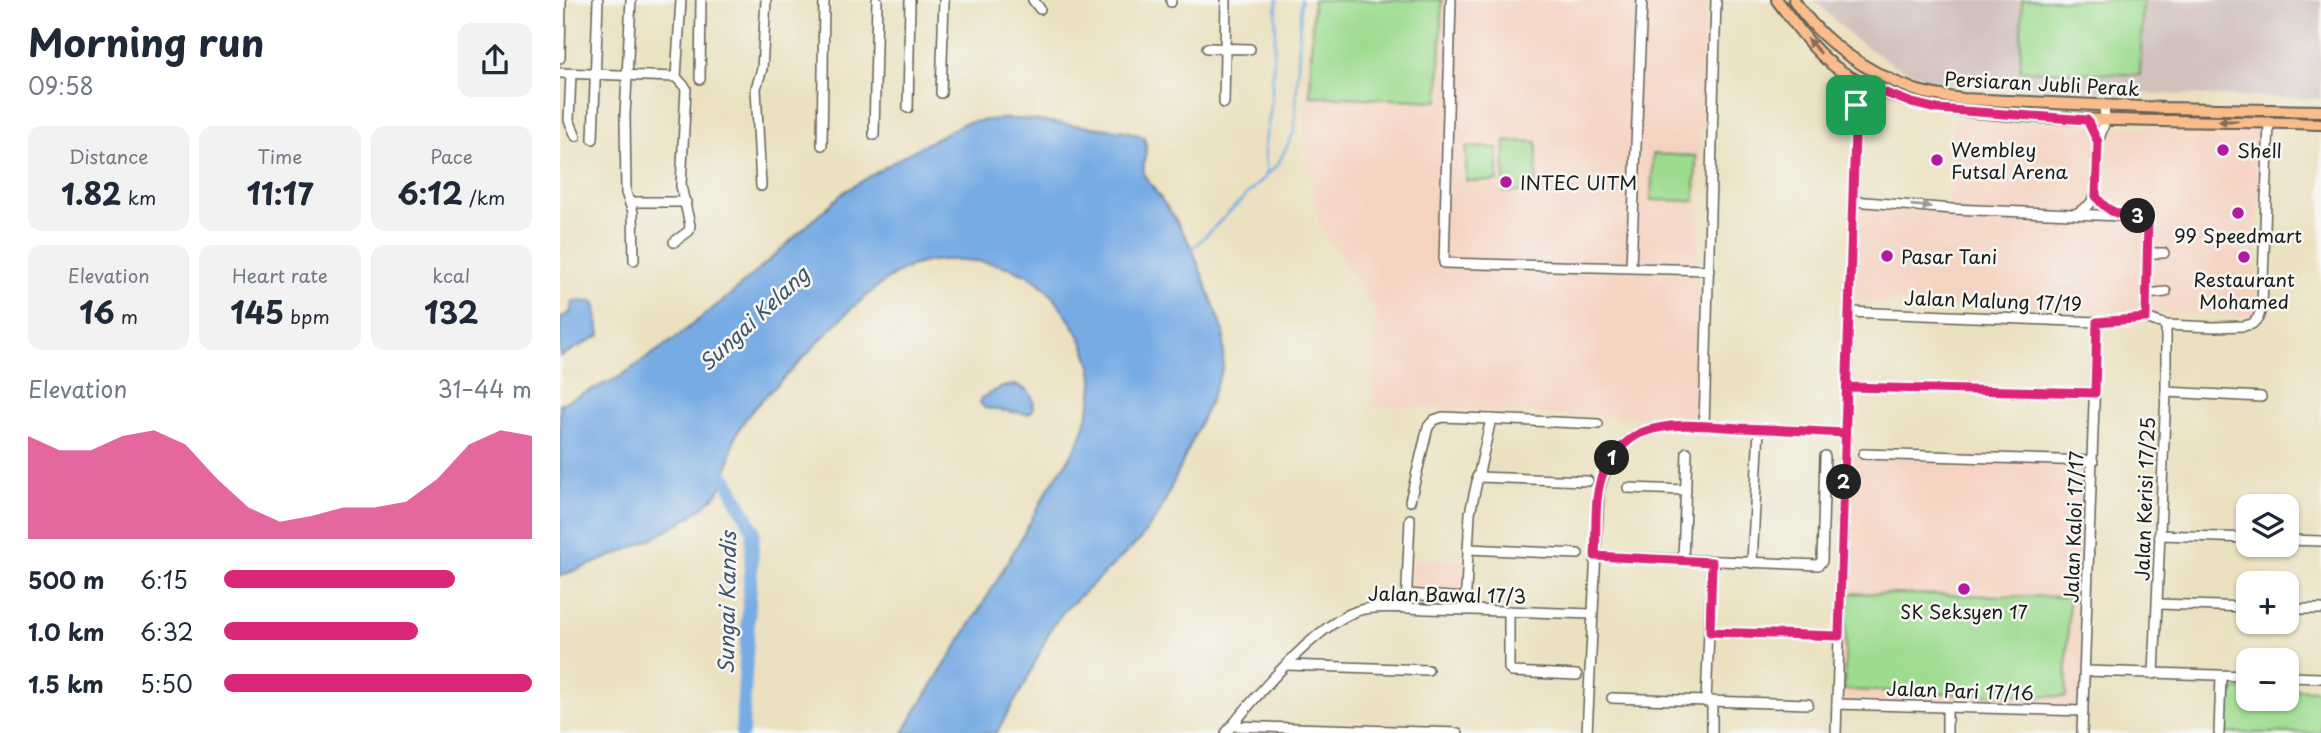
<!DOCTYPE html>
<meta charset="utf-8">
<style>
:root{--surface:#fff;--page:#f2f2f3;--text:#1f2937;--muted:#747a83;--accent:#db2777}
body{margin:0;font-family:"Playpen Sans",sans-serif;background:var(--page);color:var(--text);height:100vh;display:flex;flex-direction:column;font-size:26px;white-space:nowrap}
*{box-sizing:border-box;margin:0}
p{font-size:23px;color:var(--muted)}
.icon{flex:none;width:38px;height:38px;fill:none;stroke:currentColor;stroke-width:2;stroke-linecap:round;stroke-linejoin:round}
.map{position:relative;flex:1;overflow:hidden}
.side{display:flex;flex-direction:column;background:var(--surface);width:560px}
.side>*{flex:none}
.controls{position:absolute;left:1676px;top:494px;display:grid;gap:14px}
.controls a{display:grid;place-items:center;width:63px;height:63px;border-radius:14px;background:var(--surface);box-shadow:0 2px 5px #0004;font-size:35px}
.pin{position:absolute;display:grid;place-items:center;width:60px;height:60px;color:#fff;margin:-30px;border-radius:14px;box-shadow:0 4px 10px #0006}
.km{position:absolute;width:35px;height:35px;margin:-18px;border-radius:50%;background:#222;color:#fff;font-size:19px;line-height:35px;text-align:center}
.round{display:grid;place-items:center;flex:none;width:74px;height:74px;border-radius:14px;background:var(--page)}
.summary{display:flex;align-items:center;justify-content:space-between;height:119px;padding:0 28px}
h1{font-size:38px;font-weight:700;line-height:52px}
.metrics{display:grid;grid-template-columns:repeat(3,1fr);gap:10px;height:119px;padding:7px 28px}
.metrics div{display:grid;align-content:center;border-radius:14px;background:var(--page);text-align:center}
.metrics b{font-size:30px;font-weight:700}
.metrics small{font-size:19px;font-weight:400}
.metrics p{font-size:19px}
.chart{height:196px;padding:14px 28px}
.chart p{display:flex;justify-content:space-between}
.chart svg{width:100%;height:126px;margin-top:7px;fill:var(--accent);opacity:.7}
ul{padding:0 28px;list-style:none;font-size:23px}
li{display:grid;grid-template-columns:112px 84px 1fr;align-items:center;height:52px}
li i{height:18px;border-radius:9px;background:var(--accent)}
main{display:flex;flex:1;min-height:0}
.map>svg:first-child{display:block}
.built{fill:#f5d3c1}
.industrial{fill:#d1c0bc}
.green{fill:#9ddb8f;stroke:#5c7c56;stroke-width:2}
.water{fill:#77abe4;stroke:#4a6480;stroke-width:2}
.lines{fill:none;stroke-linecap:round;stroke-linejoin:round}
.stream{stroke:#77abe4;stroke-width:2.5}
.river{stroke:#77abe4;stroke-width:14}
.minor-casing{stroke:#646155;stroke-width:12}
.major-casing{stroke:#646155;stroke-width:14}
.minor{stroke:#fff;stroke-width:9}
.major{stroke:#fabc8b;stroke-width:10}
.oneway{fill:#8b6c54}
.oneway2{fill:#999}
.route-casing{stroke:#fff;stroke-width:14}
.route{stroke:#db2777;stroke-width:9}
.poi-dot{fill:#b5179e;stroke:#f6f6f2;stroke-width:2.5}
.labels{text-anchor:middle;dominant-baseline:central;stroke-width:5;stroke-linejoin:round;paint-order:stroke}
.street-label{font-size:19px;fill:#1c1c1c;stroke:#f6f6f2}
.poi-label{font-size:19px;fill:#1c1c1c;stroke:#f6f6f2;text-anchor:start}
.water-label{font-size:21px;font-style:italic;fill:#40556c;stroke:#f6f6f2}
</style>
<main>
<section class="side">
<div class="summary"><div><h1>Morning run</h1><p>09:58</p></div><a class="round"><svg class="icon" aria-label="share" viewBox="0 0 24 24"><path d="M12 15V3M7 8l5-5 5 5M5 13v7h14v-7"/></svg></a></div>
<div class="metrics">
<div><p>Distance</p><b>1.82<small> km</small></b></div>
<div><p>Time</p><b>11:17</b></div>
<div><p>Pace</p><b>6:12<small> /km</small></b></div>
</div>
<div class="metrics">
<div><p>Elevation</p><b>16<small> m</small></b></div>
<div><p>Heart rate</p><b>145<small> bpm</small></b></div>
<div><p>kcal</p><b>132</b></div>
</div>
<div class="chart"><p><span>Elevation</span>31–44 m</p>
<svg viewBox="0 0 160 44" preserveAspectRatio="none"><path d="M0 44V8L10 13L20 13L30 8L40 6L50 11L60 23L70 33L80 38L90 36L100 33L110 33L120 31L130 23L140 11L150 6L160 8V44z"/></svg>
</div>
<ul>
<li><b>500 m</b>6:15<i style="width:75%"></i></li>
<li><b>1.0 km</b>6:32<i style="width:63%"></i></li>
<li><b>1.5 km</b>5:50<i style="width:100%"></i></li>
</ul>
</section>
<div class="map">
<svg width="1761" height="733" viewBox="0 0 1761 733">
<rect width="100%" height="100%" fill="#f6f6f2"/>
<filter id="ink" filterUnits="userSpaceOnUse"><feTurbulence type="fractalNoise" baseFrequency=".0143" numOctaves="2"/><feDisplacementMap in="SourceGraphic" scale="14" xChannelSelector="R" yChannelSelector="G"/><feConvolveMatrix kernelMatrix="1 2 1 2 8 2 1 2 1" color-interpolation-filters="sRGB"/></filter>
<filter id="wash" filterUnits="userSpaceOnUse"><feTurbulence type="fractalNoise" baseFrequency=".00686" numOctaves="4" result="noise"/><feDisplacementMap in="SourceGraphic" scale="28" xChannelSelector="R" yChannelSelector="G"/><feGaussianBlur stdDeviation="1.57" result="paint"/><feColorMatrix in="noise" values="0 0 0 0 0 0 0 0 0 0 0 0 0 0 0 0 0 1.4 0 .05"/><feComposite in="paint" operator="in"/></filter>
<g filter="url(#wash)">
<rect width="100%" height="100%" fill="#ebe1c0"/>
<!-- built -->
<g class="built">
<path d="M750 0H1145L1134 421 812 406 817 312 760 228 744 137Z"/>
<path d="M1394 118 1552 127 1701 130 1696 310 1692 316 1294 301 1298 207 1388 212Z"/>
<path d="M1285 452 1533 461 1523 711 1277 704Z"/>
<path d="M851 560H904L902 594 850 592Z"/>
</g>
<!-- industrial -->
<path class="industrial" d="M1254 0H1761V99L1597 94 1375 82 1334 65 1293 38Z"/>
<!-- green -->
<g class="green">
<path d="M753 0H882L879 101 750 96Z"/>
<path d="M1462 0H1583L1580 75 1460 70Z"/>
<path d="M945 141 977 142 976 192H944Z"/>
<path d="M906 147 938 148V181H906Z"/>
<path d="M1093 154 1136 156 1135 201 1091 200Z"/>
<path d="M1287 593 1509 597 1506 697 1284 690Z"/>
<path d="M1669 689H1689V698H1727V689L1761 690V733H1666Z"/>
</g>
<!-- water -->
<g class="water">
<path d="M437 119H463L566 131 584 137C590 150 581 161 584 175L614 217 632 248 664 332 663 367 650 401 600 512 579 541 504 611 491 628 465 684 436 733H343C361 701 381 672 400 641 431 592 459 543 486 493 495 476 509 461 517 445 525 430 534 395 533 378 530 349 514 325 497 302 489 291 475 278 463 273 432 259 375 254 345 269 305 289 263 338 231 371 214 388 194 405 181 426 166 448 173 480 152 499 113 535 49 558 0 576V404L58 378 114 339 175 291 284 192 345 155 404 123Z"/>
<path d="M13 301 35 302 40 335 0 357V318L10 313Z"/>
<path d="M455 385C469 389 476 396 473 410L468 414 425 408 420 403 421 398 442 387Z"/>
</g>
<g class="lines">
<!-- stream -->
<g class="stream">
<path d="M707 174 704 147 711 107 717 0"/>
<path d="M631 250 718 164 735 130 741 0"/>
</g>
<!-- river -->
<path class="river" d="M150 471 166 479 193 529 182 733"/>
</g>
</g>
<g filter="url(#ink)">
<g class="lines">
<defs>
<g id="minor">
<path d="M71 0 65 115 66 193 73 212 74 260"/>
<path d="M473 0 480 9"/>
<path d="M611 0V2"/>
<path d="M891 0 884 263 1149 270"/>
<path d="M647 48 690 49"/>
<path d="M0 58 1 0"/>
<path d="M0 73 116 77"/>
<path d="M11 74 9 120 16 136"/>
<path d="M116 77 121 0"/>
<path d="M140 79 141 0"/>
<path d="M381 93 384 0"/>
<path d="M664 103 666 0"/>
<path d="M348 108 350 0"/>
<path d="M1527 120 1538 142"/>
<path d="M314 135 317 0"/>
<path d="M33 139 38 0"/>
<path d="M262 145 264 0"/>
<path d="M201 186 196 88 202 69 206 0"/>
<path d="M1536 196 1545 208 1555 213"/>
<path d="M1293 201 1392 209 1585 217 1588 219 1586 318"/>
<path d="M71 202H126"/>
<path d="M1516 214 1528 206 1536 196 1538 142 1545 121 1544 105"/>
<path d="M114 242 129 231 130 225 121 186 126 88 116 77"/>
<path d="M1587 253H1604"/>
<path d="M1071 267 1082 0"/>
<path d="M1586 294 1606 292"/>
<path d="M1289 312 1537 322 1586 318 1606 325 1653 327 1684 326 1692 324 1698 318 1702 306 1709 122"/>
<path d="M1287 387 1535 393"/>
<path d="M1606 392 1701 397"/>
<path d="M1144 426 1156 0"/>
<path d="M1303 454 1533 461"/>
<path d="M917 477 1028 481"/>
<path d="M1068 488 1126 490"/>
<path d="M850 501 868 427 874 420 883 417 1038 424"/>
<path d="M1599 535 1689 538"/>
<path d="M1727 540 1761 541"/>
<path d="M908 549 1018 554"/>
<path d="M1035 556 1258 565 1262 561 1265 456"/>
<path d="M1123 560 1127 452"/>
<path d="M1192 563 1199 429"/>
<path d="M847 594 905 598"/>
<path d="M1598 604 1689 607"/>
<path d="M846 608 850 519"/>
<path d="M1727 609H1761"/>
<path d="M905 610 910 513 931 419"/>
<path d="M949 611V668L952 672 1017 675"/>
<path d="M1150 632 1279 636"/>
<path d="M727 665 868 670"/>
<path d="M1526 671 1689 676"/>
<path d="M1594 674 1606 392V325"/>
<path d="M1727 677 1761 678"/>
<path d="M1052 698 1248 704"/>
<path d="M1146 702 1152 561"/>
<path d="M1277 704 1523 711"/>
<path d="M672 726 898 733"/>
<path d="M666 733C695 697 754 626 797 611 812 605 850 608 866 609 921 610 976 612 1031 614"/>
<path d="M1027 733 1039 491C1045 467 1057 443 1082 433 1111 421 1147 426 1178 428 1214 429 1250 431 1285 433"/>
<path d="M1152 733V702"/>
<path d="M1276 733 1296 105 1301 82"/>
<path d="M1387 733V708"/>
<path d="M1522 733 1537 322"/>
<path d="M1659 733 1661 676"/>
</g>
<g id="major">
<path d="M1217 0C1235 24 1255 54 1281 71 1342 111 1409 112 1480 117 1573 123 1667 120 1761 124"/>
<path d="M1234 0C1261 42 1308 73 1355 90 1370 95 1387 97 1403 99L1605 108 1761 111"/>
<path d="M1282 73 1296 105 1307 95 1320 92"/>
</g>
</defs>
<!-- minor casing -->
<use href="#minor" class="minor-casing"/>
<!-- major casing -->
<use href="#major" class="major-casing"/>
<!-- minor -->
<use href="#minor" class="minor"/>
<!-- major -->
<use href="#major" class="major"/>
</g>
<!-- one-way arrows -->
<defs><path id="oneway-solid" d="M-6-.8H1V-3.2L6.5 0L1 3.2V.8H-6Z" transform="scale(1.75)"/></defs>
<g class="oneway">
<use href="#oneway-solid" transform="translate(1254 46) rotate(-133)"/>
<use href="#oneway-solid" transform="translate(1668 121) rotate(-180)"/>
</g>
<use class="oneway2" href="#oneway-solid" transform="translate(1361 206) rotate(5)"/>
</g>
<g class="lines" filter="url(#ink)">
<defs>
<path id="route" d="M1296 105 1285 433C1249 431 1214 429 1178 428 1147 426 1111 421 1081 433 1066 440 1051 456 1044 471 1033 495 1037 530 1035 556L1152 562 1150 632 1279 636 1287 387 1535 393 1537 322 1586 318 1588 219 1585 217C1564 216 1548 215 1536 196L1538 142 1527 120 1377 109 1352 103 1323 92 1307 95 1296 105"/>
</defs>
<!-- route casing -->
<use href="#route" class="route-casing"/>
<!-- route -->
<use href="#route" class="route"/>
</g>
<!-- markers -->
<g class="poi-dot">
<circle cx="1663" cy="150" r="7"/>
<circle cx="1377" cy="160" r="7"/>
<circle cx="946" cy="182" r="7"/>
<circle cx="1678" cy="213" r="7"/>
<circle cx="1327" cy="256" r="7"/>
<circle cx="1684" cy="257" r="7"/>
<circle cx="1404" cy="589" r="7"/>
</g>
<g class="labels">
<!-- street labels -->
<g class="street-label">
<text transform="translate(1482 83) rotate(3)">Persiaran Jubli Perak</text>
<text transform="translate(1433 300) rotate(2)">Jalan Malung 17/19</text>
<text transform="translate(1584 499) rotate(-88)">Jalan Kerisi 17/25</text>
<text transform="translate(1513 527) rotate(-88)">Jalan Kaloi 17/17</text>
<text transform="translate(887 594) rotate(1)">Jalan Bawal 17/3</text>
<text transform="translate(1400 690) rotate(2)">Jalan Pari 17/16</text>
</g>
<!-- poi labels -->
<g class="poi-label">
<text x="1391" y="149">Wembley<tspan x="1391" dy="22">Futsal Arena</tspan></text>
<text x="1677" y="150">Shell</text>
<text x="960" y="182">INTEC UITM</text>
<text x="1678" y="235" text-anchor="middle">99 Speedmart</text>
<text x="1341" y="256">Pasar Tani</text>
<text x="1684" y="279" text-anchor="middle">Restaurant<tspan x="1684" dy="22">Mohamed</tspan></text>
<text x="1404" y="611" text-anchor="middle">SK Seksyen 17</text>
</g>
<!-- water labels -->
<g class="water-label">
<text transform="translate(193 318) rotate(-43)">Sungai Kelang</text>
<text transform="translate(166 603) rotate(-89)">Sungai Kandis</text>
</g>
</g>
</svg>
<div class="controls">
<a><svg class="icon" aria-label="layers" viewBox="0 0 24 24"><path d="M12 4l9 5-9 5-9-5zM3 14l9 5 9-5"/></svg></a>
<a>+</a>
<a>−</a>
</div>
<div class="pin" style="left:1296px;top:105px;background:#1e9e55"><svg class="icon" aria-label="arrive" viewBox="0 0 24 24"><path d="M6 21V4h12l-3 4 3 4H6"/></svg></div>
<b class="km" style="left:1052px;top:458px">1</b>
<b class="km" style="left:1284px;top:482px">2</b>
<b class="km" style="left:1578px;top:216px">3</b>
</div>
</main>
